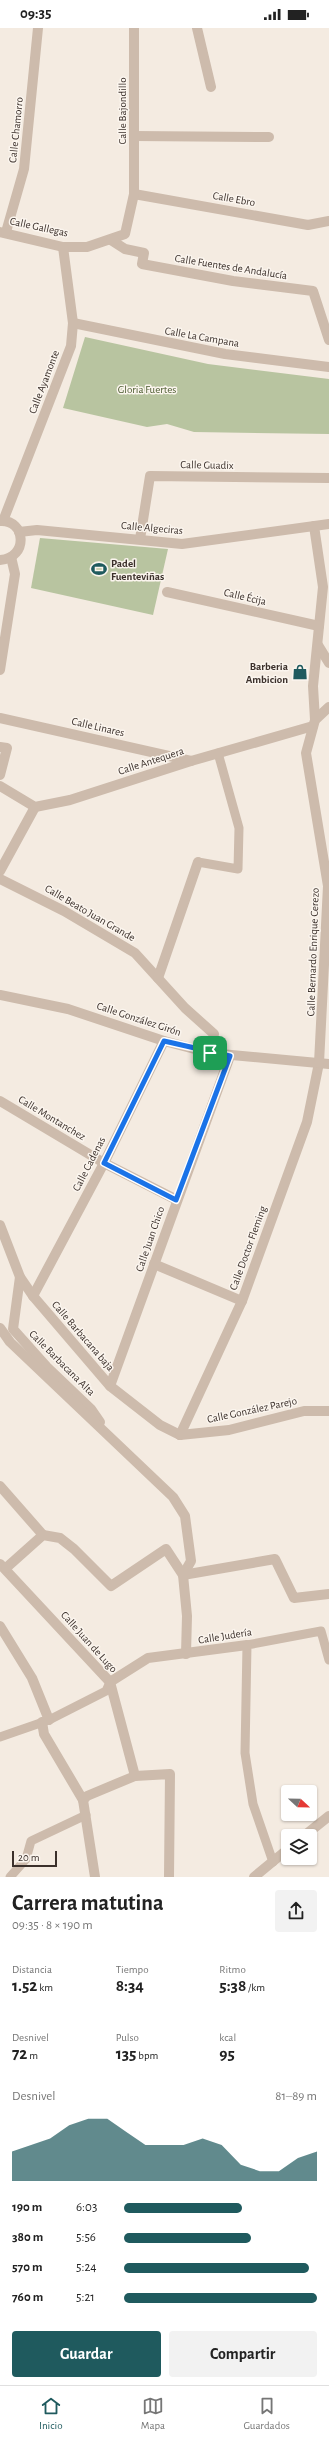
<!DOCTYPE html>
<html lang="es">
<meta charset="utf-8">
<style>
:root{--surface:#fff;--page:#f2f2f2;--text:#222;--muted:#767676;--line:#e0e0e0;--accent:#1f5a5e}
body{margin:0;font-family:"Alegreya Sans",sans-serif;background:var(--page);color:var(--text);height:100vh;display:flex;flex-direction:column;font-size:15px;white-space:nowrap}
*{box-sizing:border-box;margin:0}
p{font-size:13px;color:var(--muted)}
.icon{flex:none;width:22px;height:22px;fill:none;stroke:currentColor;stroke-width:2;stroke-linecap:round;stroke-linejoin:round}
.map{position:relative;height:1849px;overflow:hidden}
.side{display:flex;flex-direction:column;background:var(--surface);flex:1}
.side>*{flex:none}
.needle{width:26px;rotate:112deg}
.fabs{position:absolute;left:281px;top:1757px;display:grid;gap:8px}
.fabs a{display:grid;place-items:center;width:36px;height:36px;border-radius:4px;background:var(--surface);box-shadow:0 1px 3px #0004;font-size:20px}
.scale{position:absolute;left:12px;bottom:10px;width:45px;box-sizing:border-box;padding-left:4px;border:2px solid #3b302b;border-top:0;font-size:11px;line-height:14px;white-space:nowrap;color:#3b302b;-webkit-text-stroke:3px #fbf5ee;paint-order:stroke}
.pin{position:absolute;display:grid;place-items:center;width:34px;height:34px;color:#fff;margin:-17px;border-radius:8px;box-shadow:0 2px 6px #0006}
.round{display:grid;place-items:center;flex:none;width:42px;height:42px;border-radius:4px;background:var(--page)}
.head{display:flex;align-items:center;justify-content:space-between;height:68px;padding:0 12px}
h1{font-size:22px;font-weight:700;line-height:30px}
.stats{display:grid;grid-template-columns:repeat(3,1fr);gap:6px;height:68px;padding:4px 12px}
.stats div{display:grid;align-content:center}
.stats b{font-size:17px;font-weight:700}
.stats small{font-size:11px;font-weight:400}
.stats p{font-size:11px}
.chart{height:112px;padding:8px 12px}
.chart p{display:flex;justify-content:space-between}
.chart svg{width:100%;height:72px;margin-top:4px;fill:var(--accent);opacity:.7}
.action{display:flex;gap:8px;margin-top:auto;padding:8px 12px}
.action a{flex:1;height:46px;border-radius:4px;background:var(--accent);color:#fff;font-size:16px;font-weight:700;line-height:46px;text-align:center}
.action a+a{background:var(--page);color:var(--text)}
ul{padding:0 12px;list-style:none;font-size:13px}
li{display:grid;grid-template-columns:64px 48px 1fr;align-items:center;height:30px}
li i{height:10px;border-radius:5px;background:var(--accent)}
.status{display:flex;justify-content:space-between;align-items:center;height:28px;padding:0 20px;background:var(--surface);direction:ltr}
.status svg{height:11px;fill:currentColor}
.tab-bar{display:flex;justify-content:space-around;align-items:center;height:56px;border-top:1px solid var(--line);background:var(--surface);font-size:11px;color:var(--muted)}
.tab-bar a{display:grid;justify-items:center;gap:2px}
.tab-bar .active{color:var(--accent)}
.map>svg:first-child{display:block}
.green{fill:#b8c4a0}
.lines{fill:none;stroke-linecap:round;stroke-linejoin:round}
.pedestrian{stroke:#cdbbac;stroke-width:9}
.minor{stroke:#cdbbac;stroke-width:10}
.tertiary{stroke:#cdbbac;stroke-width:10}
.route-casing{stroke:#fff;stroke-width:8}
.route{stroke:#1a73e8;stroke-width:5}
.labels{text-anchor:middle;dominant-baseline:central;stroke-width:3;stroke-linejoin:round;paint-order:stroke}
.street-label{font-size:11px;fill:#3b302b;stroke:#fbf5ee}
.park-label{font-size:11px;fill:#4a5a2e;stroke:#fbf5ee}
.poi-label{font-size:11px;font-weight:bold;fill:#3b302b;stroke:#fbf5ee;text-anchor:start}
</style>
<div class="status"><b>09:35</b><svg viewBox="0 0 49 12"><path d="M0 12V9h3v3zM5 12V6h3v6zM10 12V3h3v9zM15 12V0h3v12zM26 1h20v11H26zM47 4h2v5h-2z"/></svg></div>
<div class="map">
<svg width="329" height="1849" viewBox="0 0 329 1849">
<rect width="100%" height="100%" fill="#f4ebe1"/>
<!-- green -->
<g class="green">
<path d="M85 309 208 336 329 351V406L194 404 167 396 147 399 63 380Z"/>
<path d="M40 510 168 521 153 587 31 560Z"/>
</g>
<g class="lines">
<!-- pedestrian -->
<g class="pedestrian">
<path d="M198 834 238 841 239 800 218 725"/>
<path d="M0 1709 49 1692 106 1663 110 1654"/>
<path d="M273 1834 253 1776 245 1725 247 1617 321 1603 329 1632"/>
<path d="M10 1849 26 1831 31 1813 86 1787"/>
</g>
<!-- minor -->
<g class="minor">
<path d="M197 0 211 59"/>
<path d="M134 108 269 109"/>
<path d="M134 166 308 197 329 193"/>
<path d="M0 204 63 219H87L125 206 134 166V0"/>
<path d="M6 204 24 141 38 0"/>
<path d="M111 212 125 221 144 225 142 236 233 253 313 263 329 312"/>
<path d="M73 295 225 326 329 339"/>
<path d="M0 493C26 491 29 530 0 532"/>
<path d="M3 493 71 318 73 295 63 219"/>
<path d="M314 498 323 559 313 658 315 692"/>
<path d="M19 504 37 502 182 516 329 496"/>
<path d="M140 511 150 448 329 450"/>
<path d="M167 564 319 598"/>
<path d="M318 617 329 635"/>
<path d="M0 642 15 546 11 529"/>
<path d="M0 690 191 733"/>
<path d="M0 719 7 720 0 747"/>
<path d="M0 758 35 779 70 772 191 733 313 698"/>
<path d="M0 843 35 779"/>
<path d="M0 851 64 883 135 925 185 980 214 1006 210 1025"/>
<path d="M158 950 198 834"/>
<path d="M0 1073 104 1135 177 1172"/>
<path d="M0 1197 20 1249 33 1268 110 1358 160 1397 180 1407"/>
<path d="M154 1236 242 1273"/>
<path d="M20 1249 13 1301 47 1339 91 1381 100 1394"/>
<path d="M33 1268 104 1135 164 1013"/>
<path d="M0 1300 10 1314 173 1469 185 1488 191 1533 183 1547 187 1588 186 1626"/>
<path d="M110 1358 230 1028"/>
<path d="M180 1407 242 1273 307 1094 319 1035"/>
<path d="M180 1407 229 1402 304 1383H329"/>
<path d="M0 1458 43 1507"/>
<path d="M0 1536 110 1654 135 1748"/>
<path d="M6 1540 43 1507 60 1510 74 1521 111 1558 166 1521 183 1547 275 1531 294 1570 329 1566"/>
<path d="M0 1598 32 1650 49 1692"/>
<path d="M110 1654 148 1630 247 1617"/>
<path d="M42 1694 44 1706 83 1772 95 1849"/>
<path d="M83 1772 87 1768 135 1748 170 1746 169 1849"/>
<path d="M304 1808 329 1788"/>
<path d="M254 1849 288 1821"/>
</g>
<!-- tertiary -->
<g class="tertiary">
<path d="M0 967 68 981 164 1013 210 1025 329 1036"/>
<path d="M319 1035 328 858 306 725 315 692 329 679"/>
</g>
</g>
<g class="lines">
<defs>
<path id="route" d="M164 1013 230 1028 176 1172 104 1135Z"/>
</defs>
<!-- route casing -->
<use href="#route" class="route-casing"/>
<!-- route -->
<use href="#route" class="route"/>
</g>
<!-- icons -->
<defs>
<symbol id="stadium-bare" viewBox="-9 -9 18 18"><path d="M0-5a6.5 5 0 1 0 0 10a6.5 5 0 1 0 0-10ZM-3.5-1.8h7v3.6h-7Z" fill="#1f5a5e" stroke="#fbf5ee" stroke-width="2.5" paint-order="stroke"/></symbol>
<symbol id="shop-bare" viewBox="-9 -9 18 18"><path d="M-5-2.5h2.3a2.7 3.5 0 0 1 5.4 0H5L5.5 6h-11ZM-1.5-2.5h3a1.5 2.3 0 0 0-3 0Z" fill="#1f5a5e" stroke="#fbf5ee" stroke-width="2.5" paint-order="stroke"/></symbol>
</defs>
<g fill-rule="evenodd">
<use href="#stadium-bare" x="88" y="530" width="22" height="22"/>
<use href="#shop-bare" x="289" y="633" width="22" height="22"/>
</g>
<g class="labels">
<!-- street labels -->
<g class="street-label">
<text transform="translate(122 83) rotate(-90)">Calle Bajondillo</text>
<text transform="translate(16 102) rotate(-84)">Calle Chamorro</text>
<text transform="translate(234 171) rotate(10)">Calle Ebro</text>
<text transform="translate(39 199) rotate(12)">Calle Gallegas</text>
<text transform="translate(231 239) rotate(9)">Calle Fuentes de Andalucía</text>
<text transform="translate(202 309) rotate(10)">Calle La Campana</text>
<text transform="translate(44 354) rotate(-69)">Calle Ayamonte</text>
<text transform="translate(207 437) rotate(1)">Calle Guadix</text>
<text transform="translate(152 500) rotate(5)">Calle Algeciras</text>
<text transform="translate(245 569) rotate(13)">Calle Écija</text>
<text transform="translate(98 699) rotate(13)">Calle Linares</text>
<text transform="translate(151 733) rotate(-18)">Calle Antequera</text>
<text transform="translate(90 885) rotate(30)">Calle Beato Juan Grande</text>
<text transform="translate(313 924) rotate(-88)">Calle Bernardo Enrique Cerezo</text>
<text transform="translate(139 991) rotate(18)">Calle González Girón</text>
<text transform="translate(52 1090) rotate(31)">Calle Montanchez</text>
<text transform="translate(89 1136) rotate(-63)">Calle Cadenas</text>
<text transform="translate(150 1211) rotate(-71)">Calle Juan Chico</text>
<text transform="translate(248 1220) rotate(-70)">Calle Doctor Fleming</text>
<text transform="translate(83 1308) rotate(49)">Calle Barbacana baja</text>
<text transform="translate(62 1335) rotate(45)">Calle Barbacana Alta</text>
<text transform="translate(252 1382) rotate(-12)">Calle González Parejo</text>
<text transform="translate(225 1608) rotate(-9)">Calle Judería</text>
<text transform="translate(89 1614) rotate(48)">Calle Juan de Lugo</text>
</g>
<!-- park labels -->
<g class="park-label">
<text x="147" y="361">Gloria Fuertes</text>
</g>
<!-- poi labels -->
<g class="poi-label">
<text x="111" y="535">Padel<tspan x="111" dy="13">Fuenteviñas</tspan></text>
<text x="288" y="638" text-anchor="end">Barberia<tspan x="288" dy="13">Ambicion</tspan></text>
</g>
</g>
</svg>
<div class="fabs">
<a><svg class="needle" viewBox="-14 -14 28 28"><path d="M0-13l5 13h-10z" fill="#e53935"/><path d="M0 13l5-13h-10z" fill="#767676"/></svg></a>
<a><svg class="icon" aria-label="layers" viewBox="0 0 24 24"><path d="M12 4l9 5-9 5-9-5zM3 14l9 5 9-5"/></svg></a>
</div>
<div class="scale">20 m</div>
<div class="pin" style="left:210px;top:1025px;background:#1e9e55"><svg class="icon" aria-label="arrive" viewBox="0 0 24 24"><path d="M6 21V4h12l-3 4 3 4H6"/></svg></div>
</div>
<section class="side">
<div class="head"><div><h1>Carrera matutina</h1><p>09:35 · 8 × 190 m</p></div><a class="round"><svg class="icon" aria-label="share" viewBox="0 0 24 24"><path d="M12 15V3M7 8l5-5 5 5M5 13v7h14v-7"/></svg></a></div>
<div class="stats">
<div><p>Distancia</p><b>1.52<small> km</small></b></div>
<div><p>Tiempo</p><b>8:34</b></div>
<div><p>Ritmo</p><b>5:38<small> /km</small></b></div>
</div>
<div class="stats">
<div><p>Desnivel</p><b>72<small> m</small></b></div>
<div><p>Pulso</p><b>135<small> bpm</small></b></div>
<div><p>kcal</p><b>95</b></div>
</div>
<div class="chart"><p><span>Desnivel</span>81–89 m</p>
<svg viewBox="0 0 160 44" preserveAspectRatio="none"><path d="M0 44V26L10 22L20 18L30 10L40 6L50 6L60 14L70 22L80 22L90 22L100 18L110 22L120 34L130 38L140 38L150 30L160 26V44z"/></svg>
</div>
<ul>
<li><b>190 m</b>6:03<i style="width:61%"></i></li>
<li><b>380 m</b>5:56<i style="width:66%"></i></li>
<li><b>570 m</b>5:24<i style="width:96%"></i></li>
<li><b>760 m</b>5:21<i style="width:100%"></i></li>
</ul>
<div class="action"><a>Guardar</a><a>Compartir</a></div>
</section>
<nav class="tab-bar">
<a class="active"><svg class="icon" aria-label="home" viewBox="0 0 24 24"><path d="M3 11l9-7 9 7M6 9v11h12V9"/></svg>Inicio</a>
<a><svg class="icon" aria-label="map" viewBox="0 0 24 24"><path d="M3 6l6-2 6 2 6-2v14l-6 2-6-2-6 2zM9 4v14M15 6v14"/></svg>Mapa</a>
<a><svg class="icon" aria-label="saved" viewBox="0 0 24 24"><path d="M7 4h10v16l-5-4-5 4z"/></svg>Guardados</a>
</nav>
